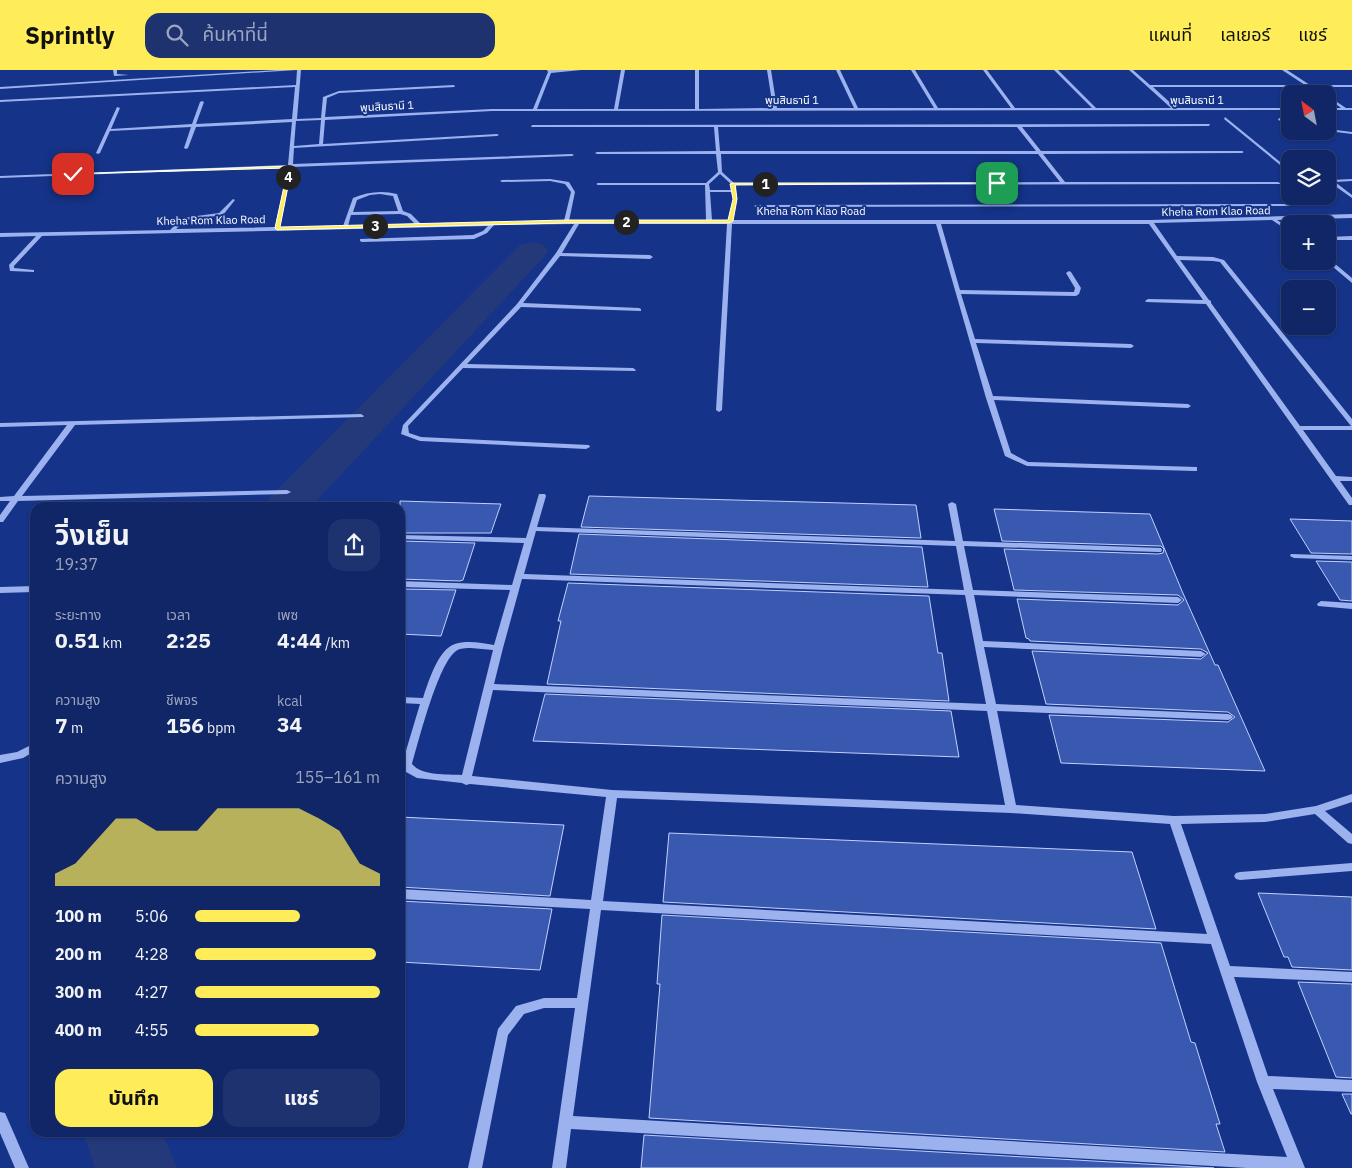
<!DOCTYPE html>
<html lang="th">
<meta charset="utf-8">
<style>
:root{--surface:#102666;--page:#1e326f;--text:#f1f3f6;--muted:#9ca5bf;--line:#30437a;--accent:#ffec59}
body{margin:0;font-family:"IBM Plex Sans","Noto Sans Thai",sans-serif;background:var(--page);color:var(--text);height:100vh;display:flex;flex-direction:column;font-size:19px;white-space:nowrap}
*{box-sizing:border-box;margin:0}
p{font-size:16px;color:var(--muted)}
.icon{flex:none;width:28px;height:28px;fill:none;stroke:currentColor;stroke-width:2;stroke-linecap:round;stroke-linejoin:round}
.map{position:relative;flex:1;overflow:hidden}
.sheet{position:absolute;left:30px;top:432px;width:375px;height:635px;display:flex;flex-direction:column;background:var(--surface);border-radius:15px;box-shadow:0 1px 4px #0004,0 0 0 1px var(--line)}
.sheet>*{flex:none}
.needle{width:32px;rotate:328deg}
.controls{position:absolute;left:1281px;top:15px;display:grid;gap:10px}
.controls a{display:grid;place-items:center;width:55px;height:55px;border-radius:10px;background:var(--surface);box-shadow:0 1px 4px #0004,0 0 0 1px var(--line);font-size:25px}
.pin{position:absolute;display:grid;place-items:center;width:42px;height:42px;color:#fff;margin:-21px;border-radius:10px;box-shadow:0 2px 8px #0006}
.km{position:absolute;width:25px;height:25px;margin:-12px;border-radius:50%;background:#222;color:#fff;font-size:14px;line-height:25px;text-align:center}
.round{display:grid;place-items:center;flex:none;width:52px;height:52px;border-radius:15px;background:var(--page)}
.summary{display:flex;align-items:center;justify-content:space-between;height:85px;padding:0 25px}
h1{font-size:28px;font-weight:700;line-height:38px}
.figures{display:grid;grid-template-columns:repeat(3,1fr);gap:8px;height:85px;padding:5px 25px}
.figures div{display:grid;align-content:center}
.figures b{font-size:21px;font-weight:700}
.figures small{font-size:14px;font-weight:400}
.figures p{font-size:14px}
.chart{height:140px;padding:10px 25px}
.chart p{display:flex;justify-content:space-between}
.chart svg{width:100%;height:90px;margin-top:5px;fill:var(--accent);opacity:.7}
.button{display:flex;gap:10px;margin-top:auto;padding:10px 25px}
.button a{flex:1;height:58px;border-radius:15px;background:var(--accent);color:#111;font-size:20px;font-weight:700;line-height:58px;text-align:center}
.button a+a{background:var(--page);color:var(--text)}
ul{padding:0 25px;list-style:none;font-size:16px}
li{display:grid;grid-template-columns:80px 60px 1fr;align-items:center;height:38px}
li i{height:12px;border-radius:6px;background:var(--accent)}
header{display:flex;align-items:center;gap:30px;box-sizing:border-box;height:70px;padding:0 25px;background:var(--accent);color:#111}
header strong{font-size:24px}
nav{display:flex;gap:28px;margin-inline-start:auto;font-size:18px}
.search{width:350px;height:45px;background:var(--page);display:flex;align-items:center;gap:12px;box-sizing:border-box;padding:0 18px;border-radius:15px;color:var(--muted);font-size:19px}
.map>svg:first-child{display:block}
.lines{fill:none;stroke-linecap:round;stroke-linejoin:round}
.river{fill:#233979;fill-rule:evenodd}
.building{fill:#3959b0;stroke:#c1d1fb}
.minor{fill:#9bb2ef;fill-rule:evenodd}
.route{fill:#ffec59;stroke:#fff}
.labels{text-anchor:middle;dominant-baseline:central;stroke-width:4;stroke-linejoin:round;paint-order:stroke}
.far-street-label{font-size:11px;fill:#fff;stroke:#153388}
</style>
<header>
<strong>Sprintly</strong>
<div class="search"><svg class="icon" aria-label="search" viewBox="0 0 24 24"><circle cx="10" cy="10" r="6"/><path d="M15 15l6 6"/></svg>ค้นหาที่นี่</div>
<nav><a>แผนที่</a><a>เลเยอร์</a><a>แชร์</a></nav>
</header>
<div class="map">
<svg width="1352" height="1098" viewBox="0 0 1352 1098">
<rect width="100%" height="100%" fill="#153388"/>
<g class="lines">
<!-- river -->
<g class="river">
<path d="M532 172 543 174 548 181 543 188 310 438H263L269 428 521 174Z"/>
<path d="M83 1062H162L177 1098H95Z"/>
</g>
</g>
<!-- building -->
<g class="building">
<path d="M589 426 916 435 921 468 581 457Z"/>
<path d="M400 431 501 434 491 463H400Z"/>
<path d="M994 439 1150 444 1182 521 1215 595H1218L1265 701 1061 693 1049 645 1228 652 1235 647 1228 642 1046 634 1032 581 1201 589 1208 583 1201 579 1030 571 1029 569 1026 568 1017 529 1178 535 1184 530 1178 525 1014 520 1004 479 1158 484 1163 483 1164 479 1161 476 1002 471Z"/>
<path d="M1290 449 1352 451V484L1311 483Z"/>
<path d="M579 464 922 477 928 517 570 504Z"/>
<path d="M400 471 475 473 463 510 460 511 400 509Z"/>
<path d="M1316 491 1352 492V531L1340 530Z"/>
<path d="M568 513 929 526 938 583H942L949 631 547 614 561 551H558Z"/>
<path d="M400 519 456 520 441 566 400 564Z"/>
<path d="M545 624 951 641 959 687 533 671Z"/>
<path d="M400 747 564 755 550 826 400 817Z"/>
<path d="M669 763 1132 782 1156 859 663 832Z"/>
<path d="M1258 823 1352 827V900L1292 897 1288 887H1284Z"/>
<path d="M400 831 552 839 540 900 400 892Z"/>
<path d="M662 845 1161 873 1191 972 1195 973 1220 1054H1216L1225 1082 649 1048 660 914H657Z"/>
<path d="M1298 912 1352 914V1008L1336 1007Z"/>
<path d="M1342 1024H1352V1044H1351Z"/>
<path d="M644 1065 1214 1098H641Z"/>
</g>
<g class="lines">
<!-- minor -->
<g class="minor">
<path d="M113 0H117V4L129 5 114 6Z"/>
<path d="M277 0H297L0 19V17Z"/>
<path d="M297 0H301L297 49 321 48 323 27 339 21 454 15 455 17 339 23 327 28 325 47 492 39H533L548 2 547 0H581L551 3 537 39H614L621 0H625L618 39H695V0H699V39L773 38 767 0H771L777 38H854L836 0H840L858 38H934L911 0H915L938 38H1011L983 0H987L1015 38H1092L1054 0H1058L1096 38H1171L1129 0H1133L1150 15H1305L1282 0H1287L1310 15H1352V17H1314L1324 24H1319L1309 17H1153L1176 38H1290V40L492 41 325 50 323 74 497 64 499 65 497 66 294 78 293 94 572 84 574 85 572 86 292 97 280 157 343 156 353 128C367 122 382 120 397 124L403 141 411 144 421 154 564 151 571 122 565 114 550 111 502 112 500 111 502 110 550 109 569 112 575 122 569 151 706 150 705 115H598L596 114 598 113H706L718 102 716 84H597L595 83 597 82 716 81 714 57H531L532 55 1210 54 1209 56 1022 57 1041 81H1242L1244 82 1242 83 1043 84 1065 112H1278L1280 113V114L736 115 737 129 733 150H1150L1352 144V148L1277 150 1290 158V162L1272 150 1154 153 1177 186 1213 187 1224 190 1352 349V360H1303L1336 406 1352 407V411H1340L1352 428V435H1349L1206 234 1146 232 1145 231 1148 229 1203 230 1149 154H941L960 220 1074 222 1075 218 1066 203 1069 201 1071 202 1081 218 1079 224 1076 226 961 224 975 269 1131 274 1134 276 1131 278 976 273 993 326 1188 334 1191 336 1188 338 994 330 1011 383 1028 392 1197 397V401H1194L1027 396 1005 386 986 328 936 154H732L722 340 719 342 716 340 727 154H579L562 183 650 185 653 187 650 189 560 186 523 233 639 238 641 239V241L521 237 467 294 633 298 636 300 635 301 463 298 408 356 409 363 421 367 589 375 590 377 586 379 420 371 401 364 403 355 517 234 556 183 574 154 494 155 487 163 474 169 362 172 360 171V169L473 165 483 161 488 156 42 166 14 196V198L34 200V202L10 201 9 195 36 166 0 167V163L170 160 182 148 219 143 233 129 235 130 223 145 186 150 176 159 275 157 288 97 0 108V106L288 95 292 52 196 57 188 78 186 79 184 78 191 57 110 61 100 83 98 84 96 83 117 37 120 38 111 59 192 54 200 32 202 31 204 32 196 54 292 49 295 17 0 32V30L296 15ZM321 50 319 74 294 76 296 51ZM718 57H1017L1036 81H720ZM721 84H1038L1060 112 734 113 722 102ZM720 104 731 114V120H710L709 114ZM710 122H732L733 129 728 150H712ZM380 124 393 126 398 141 353 142 357 130 370 125ZM400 144 407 146 415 154 348 156 351 145ZM1180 190 1213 191 1220 192 1351 356H1300L1211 233V231L1209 230Z"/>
<path d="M1328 26 1346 38H1352V40H1328V38H1341L1328 28Z"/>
<path d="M1225 47 1290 100V103L1224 49Z"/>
<path d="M1279 48 1290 52V54L1278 50Z"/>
<path d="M1328 59 1352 62V64L1328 61Z"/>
<path d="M1352 109V111L1335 112 1352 125V128L1328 111 1330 110Z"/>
<path d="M1301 134H1303V136L756 137 754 136 756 135Z"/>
<path d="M1352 166V170H1328V167Z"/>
<path d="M1328 188 1352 208V213L1326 191H1328Z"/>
<path d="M361 344 364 346 363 347 75 355 22 426 287 420 291 422 287 424 18 431 3 452H0V445L10 431H0V427L14 426 67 355 0 357V353Z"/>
<path d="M539 424H545L546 426 537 457 955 471 948 434 952 432 956 434 963 471 1161 478 1162 480 1161 482H1158L964 476 973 520 1178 527 1182 530 1178 533 974 525 983 571 1201 581 1206 584 1201 587 984 577 996 634 1228 644 1231 645 1233 647 1231 649 1228 650 997 641 1016 735 1174 746 1265 744 1316 736 1352 724V732L1325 741 1352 764V774L1348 773 1315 744 1265 752 1181 754 1230 896 1352 902V912L1234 907 1268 1006 1352 1010V1022L1273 1019 1305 1098H1247L571 1059 566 1098H552L575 938H544L524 944 508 965 482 1098H468L498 959 516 936 544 928H577L590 839 400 829V819L591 830 606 727 470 714 466 715 462 713 417 708 406 702 402 694 420 634 400 633V627L423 628C428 613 438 579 455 574 467 570 482 573 494 575L510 520 400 517V511L512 515 524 473 400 469V465L526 468ZM536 461 956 476 964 520 524 504ZM522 509 965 525 986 634 494 614 503 578ZM471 578 493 580 462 705C447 704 422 706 412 694 419 670 438 594 456 581 460 578 466 578 471 578ZM493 620 987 641 1005 735 612 720 472 706ZM617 728 1011 743 1170 754 1207 864 603 831ZM601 840 1211 874 1257 1012 1287 1087 573 1046Z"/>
<path d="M1291 484 1352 486V490L1294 488 1290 486Z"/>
<path d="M35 516V522L0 523V517Z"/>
<path d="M1321 531 1352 533V539L1318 536 1317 534Z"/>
<path d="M35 673V681L23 688 0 693V685L17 682Z"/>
<path d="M1352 793V801L1240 810 1236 809 1234 806 1236 803 1240 802Z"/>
<path d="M0 1042 5 1043 29 1098H15L0 1063Z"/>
</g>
</g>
<!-- route -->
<path class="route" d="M292 96 280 157 566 150H728L733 129 730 114 732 113H999L735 115 737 129 733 151 730 153H566L277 160 275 158 288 98 70 104Z"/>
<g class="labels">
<!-- far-street labels -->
<g class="far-street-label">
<text x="792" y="30">พูนสินธานี 1</text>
<text x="1197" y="30">พูนสินธานี 1</text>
<text transform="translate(387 36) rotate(-3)">พูนสินธานี 1</text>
<text x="811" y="141">Kheha Rom Klao Road</text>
<text transform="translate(1216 141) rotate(-1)">Kheha Rom Klao Road</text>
<text transform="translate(211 150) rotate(-1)">Kheha Rom Klao Road</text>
</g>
</g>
</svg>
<div class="controls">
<a><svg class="needle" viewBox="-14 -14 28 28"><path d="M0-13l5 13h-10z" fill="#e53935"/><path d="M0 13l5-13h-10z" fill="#9ca5bf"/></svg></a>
<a><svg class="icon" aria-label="layers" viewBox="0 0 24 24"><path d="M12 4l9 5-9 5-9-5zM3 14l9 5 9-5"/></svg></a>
<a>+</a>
<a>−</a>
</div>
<div class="pin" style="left:997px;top:113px;background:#1e9e55"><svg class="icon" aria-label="arrive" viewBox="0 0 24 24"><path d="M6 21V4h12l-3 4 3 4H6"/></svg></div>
<div class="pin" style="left:73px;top:104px;background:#d93025"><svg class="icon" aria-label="check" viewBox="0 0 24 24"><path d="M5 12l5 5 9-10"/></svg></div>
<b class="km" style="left:765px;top:114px">1</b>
<b class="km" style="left:626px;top:152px">2</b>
<b class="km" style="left:375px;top:156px">3</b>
<b class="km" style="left:288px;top:107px">4</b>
<section class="sheet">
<div class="summary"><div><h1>วิ่งเย็น</h1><p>19:37</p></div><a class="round"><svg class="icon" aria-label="share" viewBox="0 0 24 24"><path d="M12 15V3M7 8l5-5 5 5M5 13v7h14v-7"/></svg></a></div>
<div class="figures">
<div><p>ระยะทาง</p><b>0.51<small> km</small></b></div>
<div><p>เวลา</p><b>2:25</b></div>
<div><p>เพซ</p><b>4:44<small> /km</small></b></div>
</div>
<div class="figures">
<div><p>ความสูง</p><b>7<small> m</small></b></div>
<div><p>ชีพจร</p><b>156<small> bpm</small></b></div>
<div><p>kcal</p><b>34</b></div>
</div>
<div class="chart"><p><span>ความสูง</span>155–161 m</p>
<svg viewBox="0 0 160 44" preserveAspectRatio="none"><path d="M0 44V38L10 33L20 22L30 11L40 11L50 17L60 17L70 17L80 6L90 6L100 6L110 6L120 6L130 11L140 17L150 33L160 38V44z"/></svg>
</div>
<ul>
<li><b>100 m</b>5:06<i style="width:57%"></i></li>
<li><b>200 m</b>4:28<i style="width:98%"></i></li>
<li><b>300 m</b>4:27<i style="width:100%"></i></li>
<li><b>400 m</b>4:55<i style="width:67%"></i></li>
</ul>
<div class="button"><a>บันทึก</a><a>แชร์</a></div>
</section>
</div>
